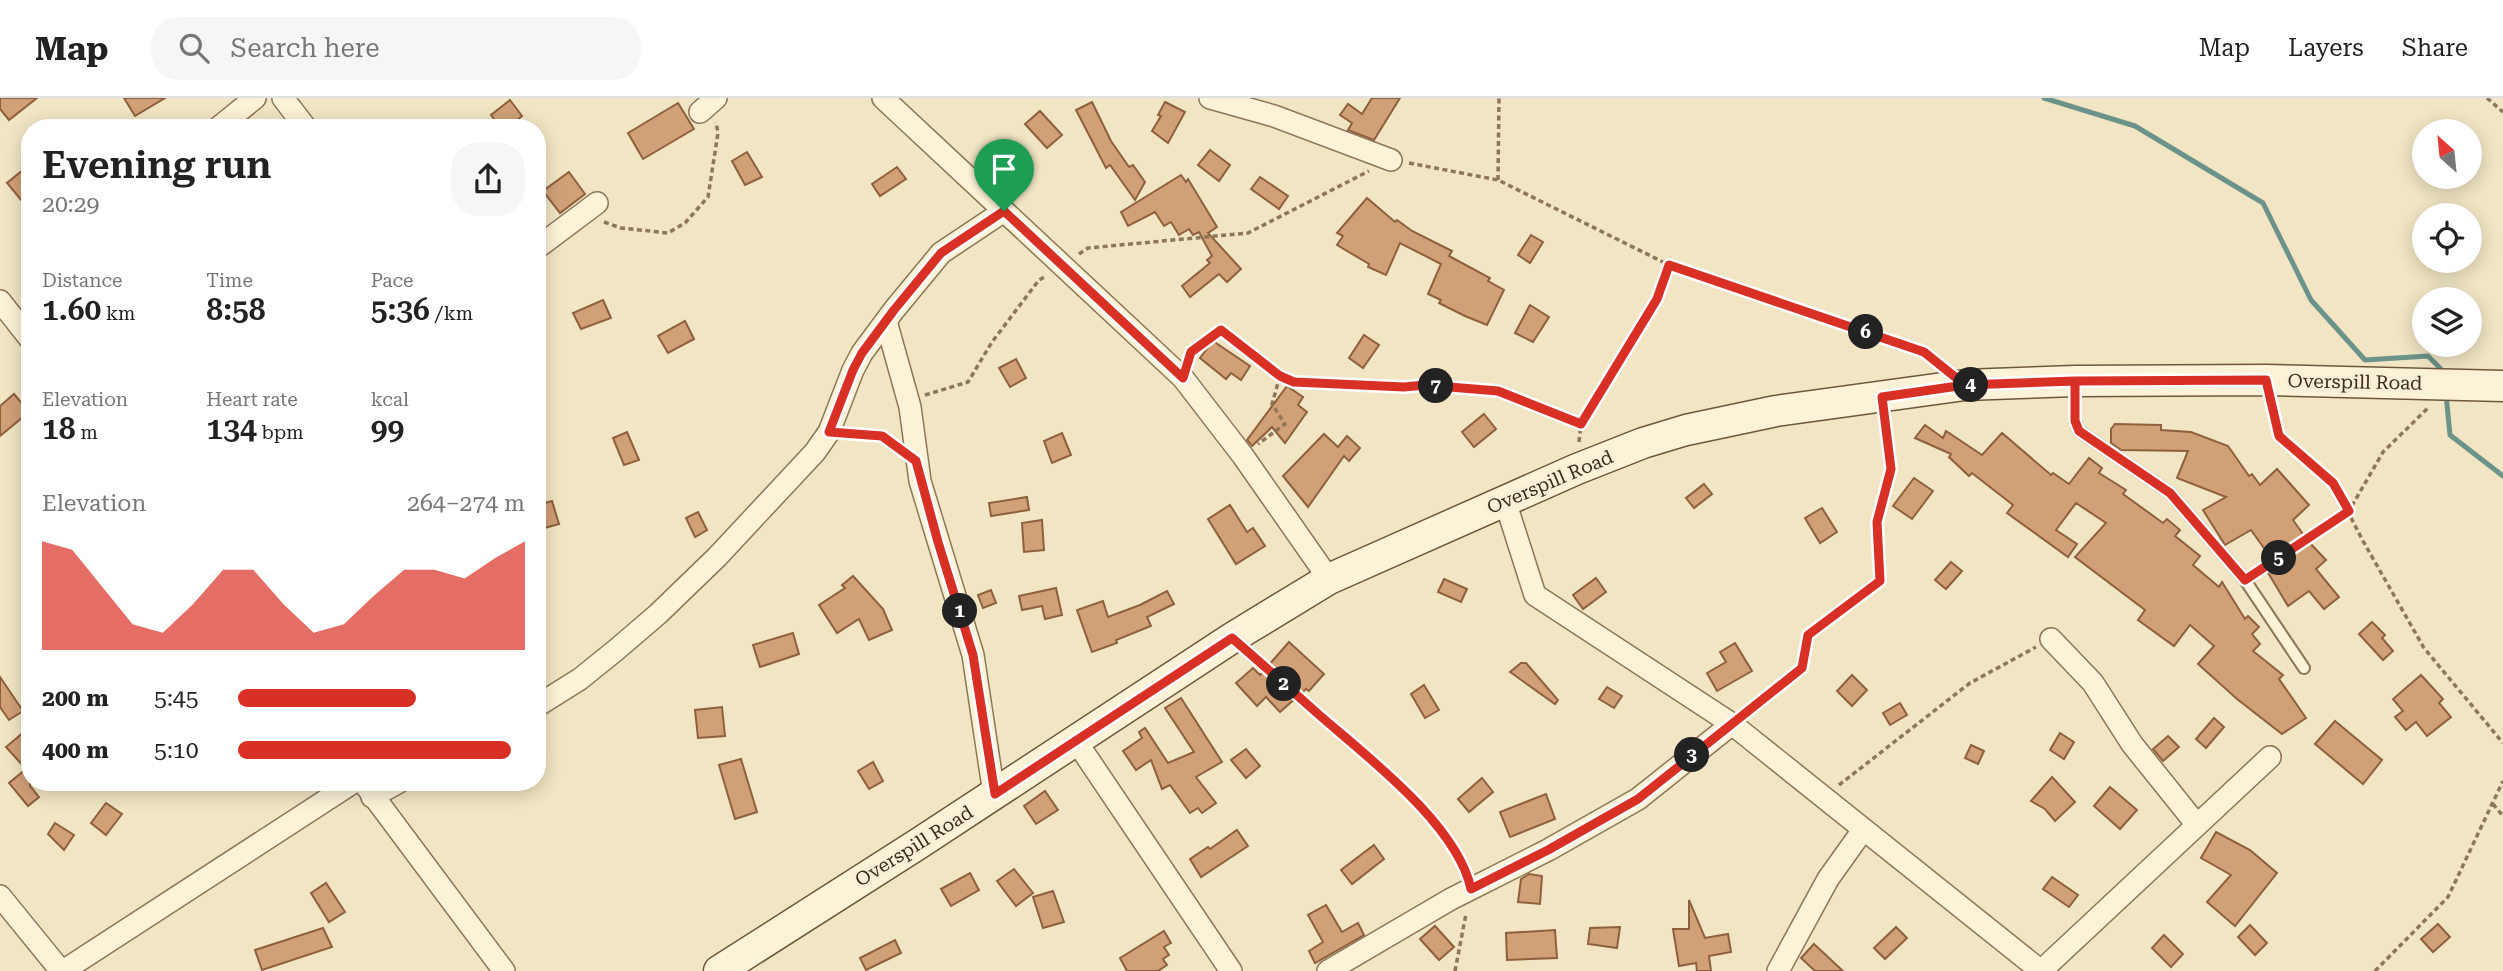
<!DOCTYPE html>
<meta charset="utf-8">
<style>
:root{--surface:#fff;--page:#f6f6f6;--text:#222;--muted:#767676;--line:#e0e0e0;--accent:#d93025}
body{margin:0;font-family:"Roboto Serif",serif;background:var(--page);color:var(--text);height:100vh;display:flex;flex-direction:column;font-size:26px;white-space:nowrap}
*{box-sizing:border-box;margin:0}
p{font-size:23px;color:var(--muted)}
.icon{flex:none;width:38px;height:38px;fill:none;stroke:currentColor;stroke-width:2;stroke-linecap:round;stroke-linejoin:round}
.map{position:relative;flex:1;overflow:hidden}
.sheet{position:absolute;left:21px;top:21px;width:525px;height:672px;display:flex;flex-direction:column;background:var(--surface);border-radius:28px;box-shadow:0 4px 18px #0003}
.sheet>*{flex:none}
.needle{width:46px;rotate:333deg}
.fabs{position:absolute;left:2412px;top:21px;display:grid;gap:14px}
.fabs a{display:grid;place-items:center;width:70px;height:70px;border-radius:50%;background:var(--surface);box-shadow:0 4px 18px #0003;font-size:35px}
.pin{position:absolute;display:grid;place-items:center;width:60px;height:60px;color:#fff;margin:-72px -30px;border-radius:50% 50% 50% 0;rotate:-45deg;box-shadow:0 0 7px #0007}
.pin .icon{rotate:45deg}
.km{position:absolute;width:35px;height:35px;margin:-18px;border-radius:50%;background:#222;color:#fff;font-size:19px;line-height:35px;text-align:center}
.round{display:grid;place-items:center;flex:none;width:74px;height:74px;border-radius:28px;background:var(--page)}
.summary{display:flex;align-items:center;justify-content:space-between;height:119px;padding:0 21px}
h1{font-size:38px;font-weight:600;line-height:52px}
.metrics{display:grid;grid-template-columns:repeat(3,1fr);gap:10px;height:119px;padding:7px 21px}
.metrics div{display:grid;align-content:center}
.metrics b{font-size:30px;font-weight:600}
.metrics small{font-size:19px;font-weight:400}
.metrics p{font-size:19px}
.chart{height:196px;padding:14px 21px}
.chart p{display:flex;justify-content:space-between}
.chart svg{width:100%;height:126px;margin-top:7px;fill:var(--accent);opacity:.7}
ul{padding:0 21px;list-style:none;font-size:23px}
li{display:grid;grid-template-columns:112px 84px 1fr;align-items:center;height:52px}
li i{height:18px;border-radius:9px;background:var(--accent)}
header{display:flex;align-items:center;gap:42px;box-sizing:border-box;height:98px;padding:0 35px;background:var(--surface);border-bottom:2px solid var(--line)}
header strong{font-size:33px}
nav{display:flex;gap:38px;margin-inline-start:auto;font-size:24px}
.search{width:490px;height:63px;background:var(--page);display:flex;align-items:center;gap:18px;box-sizing:border-box;padding:0 24px;border-radius:28px;color:var(--muted);font-size:26px}
.map>svg:first-child{display:block}
.lines{fill:none;stroke-linecap:round;stroke-linejoin:round}
.stream{stroke:#6c938a;stroke-width:5}
.building{fill:#d1a077;stroke:#8e603d;stroke-width:2}
.lane-casing{stroke:#8d7659;stroke-width:14}
.street-casing{stroke:#8d7659;stroke-width:24}
.secondary-casing{stroke:#6f573c;stroke-width:33}
.path{stroke:#8d7659;stroke-width:3.5;stroke-dasharray:5 3.5;stroke-linecap:butt}
.lane{stroke:#fbf2d7;stroke-width:10}
.street{stroke:#fbf2d7;stroke-width:21}
.secondary{stroke:#fbf2d7;stroke-width:30}
.route-casing{stroke:#fff;stroke-width:14}
.route{stroke:#d93025;stroke-width:9}
.labels{text-anchor:middle;dominant-baseline:central;stroke-width:6;stroke-linejoin:round;paint-order:stroke}
.street-label{font-size:19px;fill:#3c2d1e;stroke:#f8efd4}
</style>
<header>
<strong>Map</strong>
<div class="search"><svg class="icon" aria-label="search" viewBox="0 0 24 24"><circle cx="10" cy="10" r="6"/><path d="M15 15l6 6"/></svg>Search here</div>
<nav><a>Map</a><a>Layers</a><a>Share</a></nav>
</header>
<div class="map">
<svg width="2503" height="873" viewBox="0 0 2503 873">
<rect width="100%" height="100%" fill="#f1e5c3"/>
<g class="lines">
<!-- stream -->
<g class="stream">
<path d="M2044 0 2135 28 2263 105 2311 202 2365 262 2428 258 2443 273 2444 276"/>
<path d="M2446 296 2450 337 2503 378"/>
</g>
</g>
<!-- building -->
<g class="building">
<path d="M0 0H37L9 22 0 11Z"/>
<path d="M124 0H165L135 18Z"/>
<path d="M1372 0H1400L1374 42 1348 32 1352 25 1340 17 1348 6 1362 16Z"/>
<path d="M510 2 522 18 516 23 522 30H500L491 17Z"/>
<path d="M1092 4 1111 43 1129 69 1133 67 1145 84 1135 102 1110 67 1106 70 1076 12Z"/>
<path d="M1165 4 1185 14 1168 45 1152 33 1161 18 1158 17Z"/>
<path d="M678 5 694 31 643 61 628 35Z"/>
<path d="M1040 13 1062 37 1047 50 1025 26Z"/>
<path d="M1210 52 1230 67 1219 83 1198 67Z"/>
<path d="M747 54 762 79 745 87 732 63Z"/>
<path d="M897 69 906 81 880 98 872 86Z"/>
<path d="M23 72 30 80V96L22 103 7 85Z"/>
<path d="M569 74 585 96 560 115 543 93Z"/>
<path d="M1181 77 1186 84 1188 81 1217 129 1208 135 1241 171 1227 184 1219 176 1190 199 1182 188 1210 165 1207 162 1212 158 1199 134 1193 137 1189 131 1179 137 1171 124 1164 128 1155 114 1128 128 1121 114Z"/>
<path d="M1260 79 1288 98 1279 111 1251 91Z"/>
<path d="M1367 100 1395 124 1397 122 1412 133 1452 153 1449 158 1490 180 1488 183 1504 192 1487 227 1465 218 1439 205 1441 202 1428 196 1441 166 1400 145 1386 177 1368 169 1369 166 1337 147 1343 138 1337 135Z"/>
<path d="M1531 137 1543 144 1530 165 1518 157Z"/>
<path d="M603 202 611 220 581 231 573 215Z"/>
<path d="M1530 207 1549 219 1533 244 1515 235Z"/>
<path d="M685 223 694 241 668 255 658 238Z"/>
<path d="M1364 237 1379 247 1363 270 1349 260Z"/>
<path d="M1213 243 1250 268 1241 282 1231 275 1226 281 1200 260Z"/>
<path d="M1016 261 1026 280 1010 289 999 270Z"/>
<path d="M1287 288 1303 299 1298 307 1307 314 1285 345 1272 329 1252 348 1247 342Z"/>
<path d="M14 296 29 314 0 338V308Z"/>
<path d="M1484 316 1496 331 1474 349 1462 334Z"/>
<path d="M2115 326 2161 327V332L2191 334 2228 348 2249 378 2252 376 2260 387 2277 371 2309 407 2293 422 2308 443 2326 462 2316 471 2339 499 2324 511 2309 493 2288 508 2267 473 2276 467 2251 432 2225 447 2203 412 2226 399 2177 380 2188 353 2121 352 2111 345V331Z"/>
<path d="M1925 327 1943 340 1946 333 1982 357 2002 335 2051 377 2053 375 2069 386 2089 360 2102 370 2099 375 2126 392 2123 396 2163 425 2167 421 2180 432 2175 438 2200 458 2193 467 2219 489 2222 484 2245 521 2248 518 2259 529 2252 536 2260 546 2253 553 2283 577 2279 581 2306 620 2282 636 2237 601 2198 566 2214 548 2190 527 2174 548 2138 522 2145 512 2075 459 2106 425 2076 405 2056 432 2077 446 2068 459 2007 415 2013 407 1972 375 1969 378 1949 359 1951 356 1915 340Z"/>
<path d="M627 334 639 362 624 367 613 340Z"/>
<path d="M1062 335 1071 357 1052 365 1044 343Z"/>
<path d="M1324 336 1338 349 1347 338 1360 350 1349 363 1344 358 1308 409 1283 378Z"/>
<path d="M1914 380 1933 393 1912 421 1893 408Z"/>
<path d="M1704 386 1712 396 1694 410 1686 400Z"/>
<path d="M1027 399 1029 412 991 418 989 405Z"/>
<path d="M552 403 559 426 541 431 537 407Z"/>
<path d="M1230 407 1247 434 1253 430 1265 448 1236 466 1208 421Z"/>
<path d="M1822 410 1837 434 1820 445 1805 420Z"/>
<path d="M698 414 707 432 695 439 686 420Z"/>
<path d="M1042 422 1044 452 1024 454 1022 425Z"/>
<path d="M1951 464 1962 473 1946 491 1935 482Z"/>
<path d="M853 478 883 511 892 532 869 542 859 521 837 535 819 507 845 490 842 487Z"/>
<path d="M1596 480 1606 494 1583 511 1573 497Z"/>
<path d="M1444 481 1467 491 1461 504 1438 494Z"/>
<path d="M1056 490 1062 517 1045 521 1042 508 1022 512 1019 498Z"/>
<path d="M991 492 996 505 983 510 978 497Z"/>
<path d="M1167 493 1174 506 1147 519 1151 528 1116 542 1117 545 1092 554 1077 512 1103 503 1108 519 1140 507Z"/>
<path d="M2372 524 2385 537 2382 540 2393 553 2383 562 2359 536Z"/>
<path d="M793 535 799 556 760 569 753 547Z"/>
<path d="M1289 544 1324 576 1309 593 1306 591 1280 614 1266 599 1257 608 1236 585 1253 570 1260 577Z"/>
<path d="M1735 545 1752 573 1717 593 1707 575 1726 564 1720 554Z"/>
<path d="M1521 565H1526L1558 602 1555 606 1510 574Z"/>
<path d="M1852 577 1867 592 1852 608 1837 593Z"/>
<path d="M2421 577 2443 601 2439 605 2451 619 2427 638 2416 624 2406 632 2395 619 2403 613 2393 601Z"/>
<path d="M0 579 23 613 9 622 0 609Z"/>
<path d="M1424 587 1439 612 1425 620 1411 596Z"/>
<path d="M1607 589 1622 598 1614 610 1599 601Z"/>
<path d="M1181 600 1222 664 1196 679 1216 705 1202 715 1198 710 1190 715 1170 687 1162 691 1151 662 1136 672 1123 653 1142 640 1139 634 1145 630 1168 665 1194 654 1165 610Z"/>
<path d="M1900 605 1907 617 1890 627 1883 615Z"/>
<path d="M722 609 725 638 698 640 695 612Z"/>
<path d="M2214 620 2224 629 2206 650 2196 641Z"/>
<path d="M2335 623 2382 662 2363 686 2315 646Z"/>
<path d="M24 634 30 641V688L39 699 28 708 9 685 26 671 6 649Z"/>
<path d="M2060 635 2074 644 2064 661 2050 652Z"/>
<path d="M2168 638 2179 649 2163 663 2153 651Z"/>
<path d="M1971 647 1984 653 1978 666 1965 660Z"/>
<path d="M1246 651 1260 668 1246 680 1231 662Z"/>
<path d="M741 661 757 714 735 721 719 667Z"/>
<path d="M873 664 883 683 869 691 858 673Z"/>
<path d="M2052 679 2075 704 2055 723 2045 711 2031 703Z"/>
<path d="M1482 680 1493 694 1469 714 1458 701Z"/>
<path d="M2110 689 2137 712 2120 731 2094 708Z"/>
<path d="M1045 693 1058 712 1036 726 1024 708Z"/>
<path d="M1546 696 1555 721 1510 739 1500 714Z"/>
<path d="M106 705 122 716 106 737 91 725Z"/>
<path d="M55 725 74 737 64 752 48 736Z"/>
<path d="M1237 732 1248 748 1201 779 1190 761 1208 749 1210 751Z"/>
<path d="M2216 734 2250 752 2277 775 2235 828 2207 804 2231 777 2201 760Z"/>
<path d="M1374 747 1384 761 1352 786 1341 772Z"/>
<path d="M1014 771 1033 795 1016 808 997 783Z"/>
<path d="M970 775 979 792 951 808 941 791Z"/>
<path d="M1529 776 1542 778 1540 806 1518 804 1521 781Z"/>
<path d="M2052 779 2078 797 2069 809 2043 791Z"/>
<path d="M326 785 345 814 329 824 311 795Z"/>
<path d="M1053 793 1064 824 1043 830 1033 799Z"/>
<path d="M1689 802 1705 840 1728 836 1731 854 1709 858 1711 873H1697L1696 865 1679 868 1673 831H1689Z"/>
<path d="M1326 807 1342 834 1358 825 1364 837 1315 865 1309 853 1323 844 1308 817Z"/>
<path d="M2438 826 2450 839 2433 854 2421 841Z"/>
<path d="M2250 827 2267 845 2255 857 2238 839Z"/>
<path d="M1435 828 1454 849 1439 862 1420 841Z"/>
<path d="M1620 829 1617 850 1588 846 1590 830Z"/>
<path d="M1896 829 1907 840 1885 861 1874 850Z"/>
<path d="M323 830 332 849 262 872 255 852Z"/>
<path d="M1555 832 1557 860 1507 862 1506 835Z"/>
<path d="M1164 833 1171 845 1164 849 1169 857 1163 861 1167 867 1158 873H1127L1120 860Z"/>
<path d="M2164 837 2183 856 2171 869 2152 850Z"/>
<path d="M895 842 901 855 866 872 860 860Z"/>
<path d="M1814 846 1843 873H1815L1801 860Z"/>
</g>
<g class="lines">
<defs>
<path id="lane" d="M2075 286V323L2079 333 2170 395 2245 482 2304 570"/>
<g id="street">
<path d="M283 0 306 30"/>
<path d="M883 0 1183 280 1243 358 1329 481"/>
<path d="M1210 0 1274 18 1391 62"/>
<path d="M700 14 716 0"/>
<path d="M218 30 255 0"/>
<path d="M537 150 597 105"/>
<path d="M0 203 30 241"/>
<path d="M886 223 910 309 920 383 973 557 994 696"/>
<path d="M1505 403 1535 497 1732 626 2041 873"/>
<path d="M2051 541 2093 585 2132 646 2197 727"/>
<path d="M537 608 580 581 616 552 658 516 717 459 815 354 829 334 853 272 862 255 894 212 941 155 1004 113"/>
<path d="M1076 643 1231 873"/>
<path d="M363 684 504 873"/>
<path d="M372 699 399 684"/>
<path d="M0 798 61 873"/>
<path d="M63 873 354 684"/>
<path d="M1328 873 1451 801 1548 752 1638 701 1732 626"/>
<path d="M1778 873 1828 781 1863 732"/>
<path d="M2041 873 2270 659"/>
</g>
<path id="secondary" d="M719 873 918 746 1232 540 1329 481 1577 371 1643 345 1686 332 1776 313 1965 287 2075 283 2266 282 2503 288"/>
</defs>
<!-- lane casing -->
<use href="#lane" class="lane-casing"/>
<!-- street casing -->
<use href="#street" class="street-casing"/>
<!-- secondary casing -->
<use href="#secondary" class="secondary-casing"/>
<!-- path -->
<g class="path">
<path d="M2487 0 2503 14"/>
<path d="M1409 65 1498 82 1669 167 1924 254 1941 268"/>
<path d="M1498 82 1499 0"/>
<path d="M604 124 621 130 668 135 685 125 708 99 718 35 716 24"/>
<path d="M1079 156 1088 150 1248 135 1369 73"/>
<path d="M1189 261 1191 255 1221 232 1280 278 1272 306 1285 326 1258 346"/>
<path d="M1280 278 1294 284 1404 289 1425 287 1498 294 1581 325"/>
<path d="M925 297 968 284 992 244 1039 182 1046 178"/>
<path d="M2272 305 2279 338 2333 385 2363 443 2424 550 2503 645"/>
<path d="M849 335 882 338 895 346"/>
<path d="M1579 344 1581 325 1657 201 1669 167"/>
<path d="M2255 476 2349 413 2383 354 2428 310"/>
<path d="M1250 555C1295 595 1341 634 1386 676 1416 705 1450 735 1467 774"/>
<path d="M1747 614 1802 570 1808 537 1880 483 1877 424 1891 371 1884 319"/>
<path d="M1839 687 1970 585 2036 549"/>
<path d="M2493 706 2503 718"/>
<path d="M1455 873 1466 816"/>
<path d="M2375 873 2448 799 2503 683"/>
</g>
<!-- lane -->
<use href="#lane" class="lane"/>
<!-- street -->
<use href="#street" class="street"/>
<!-- secondary -->
<use href="#secondary" class="secondary"/>
</g>
<g class="lines">
<defs>
<path id="route" d="M1004 113 941 155 894 212 862 255 853 272 829 334 882 338 916 363 938 444 973 557 995 696 1232 540C1261 565 1289 590 1317 615 1366 658 1457 726 1471 791L1548 752 1638 701 1802 570 1808 537 1880 483 1877 424 1891 371 1882 299 1965 287 2075 283 2266 282 2279 338 2333 385 2349 413 2245 482 2170 395 2079 333 2075 323V283L1965 287 1924 254 1669 167 1657 201 1581 326 1498 293 1425 287 1404 289 1294 284 1280 278 1221 232 1191 254 1183 280 1004 113"/>
</defs>
<!-- route casing -->
<use href="#route" class="route-casing"/>
<!-- route -->
<use href="#route" class="route"/>
</g>
<g class="labels">
<!-- street labels -->
<g class="street-label">
<text transform="translate(2355 284) rotate(1)">Overspill Road</text>
<text transform="translate(1550 384) rotate(-23)">Overspill Road</text>
<text transform="translate(914 748) rotate(-32)">Overspill Road</text>
</g>
</g>
</svg>
<div class="fabs">
<a><svg class="needle" viewBox="-14 -14 28 28"><path d="M0-13l5 13h-10z" fill="#e53935"/><path d="M0 13l5-13h-10z" fill="#767676"/></svg></a>
<a><svg class="icon" aria-label="locate" viewBox="0 0 24 24"><circle cx="12" cy="12" r="6"/><path d="M12 2v4M12 18v4M2 12h4M18 12h4"/></svg></a>
<a><svg class="icon" aria-label="layers" viewBox="0 0 24 24"><path d="M12 4l9 5-9 5-9-5zM3 14l9 5 9-5"/></svg></a>
</div>
<div class="pin" style="left:1004px;top:113px;background:#1e9e55"><svg class="icon" aria-label="arrive" viewBox="0 0 24 24"><path d="M6 21V4h12l-3 4 3 4H6"/></svg></div>
<b class="km" style="left:960px;top:513px">1</b>
<b class="km" style="left:1284px;top:586px">2</b>
<b class="km" style="left:1692px;top:657px">3</b>
<b class="km" style="left:1971px;top:287px">4</b>
<b class="km" style="left:2279px;top:460px">5</b>
<b class="km" style="left:1866px;top:234px">6</b>
<b class="km" style="left:1436px;top:288px">7</b>
<section class="sheet">
<div class="summary"><div><h1>Evening run</h1><p>20:29</p></div><a class="round"><svg class="icon" aria-label="share" viewBox="0 0 24 24"><path d="M12 15V3M7 8l5-5 5 5M5 13v7h14v-7"/></svg></a></div>
<div class="metrics">
<div><p>Distance</p><b>1.60<small> km</small></b></div>
<div><p>Time</p><b>8:58</b></div>
<div><p>Pace</p><b>5:36<small> /km</small></b></div>
</div>
<div class="metrics">
<div><p>Elevation</p><b>18<small> m</small></b></div>
<div><p>Heart rate</p><b>134<small> bpm</small></b></div>
<div><p>kcal</p><b>99</b></div>
</div>
<div class="chart"><p><span>Elevation</span>264–274 m</p>
<svg viewBox="0 0 160 44" preserveAspectRatio="none"><path d="M0 44V6L10 9L20 22L30 35L40 38L50 28L60 16L70 16L80 28L90 38L100 35L110 25L120 16L130 16L140 19L150 12L160 6V44z"/></svg>
</div>
<ul>
<li><b>200 m</b>5:45<i style="width:62%"></i></li>
<li><b>400 m</b>5:10<i style="width:95%"></i></li>
</ul>
</section>
</div>
